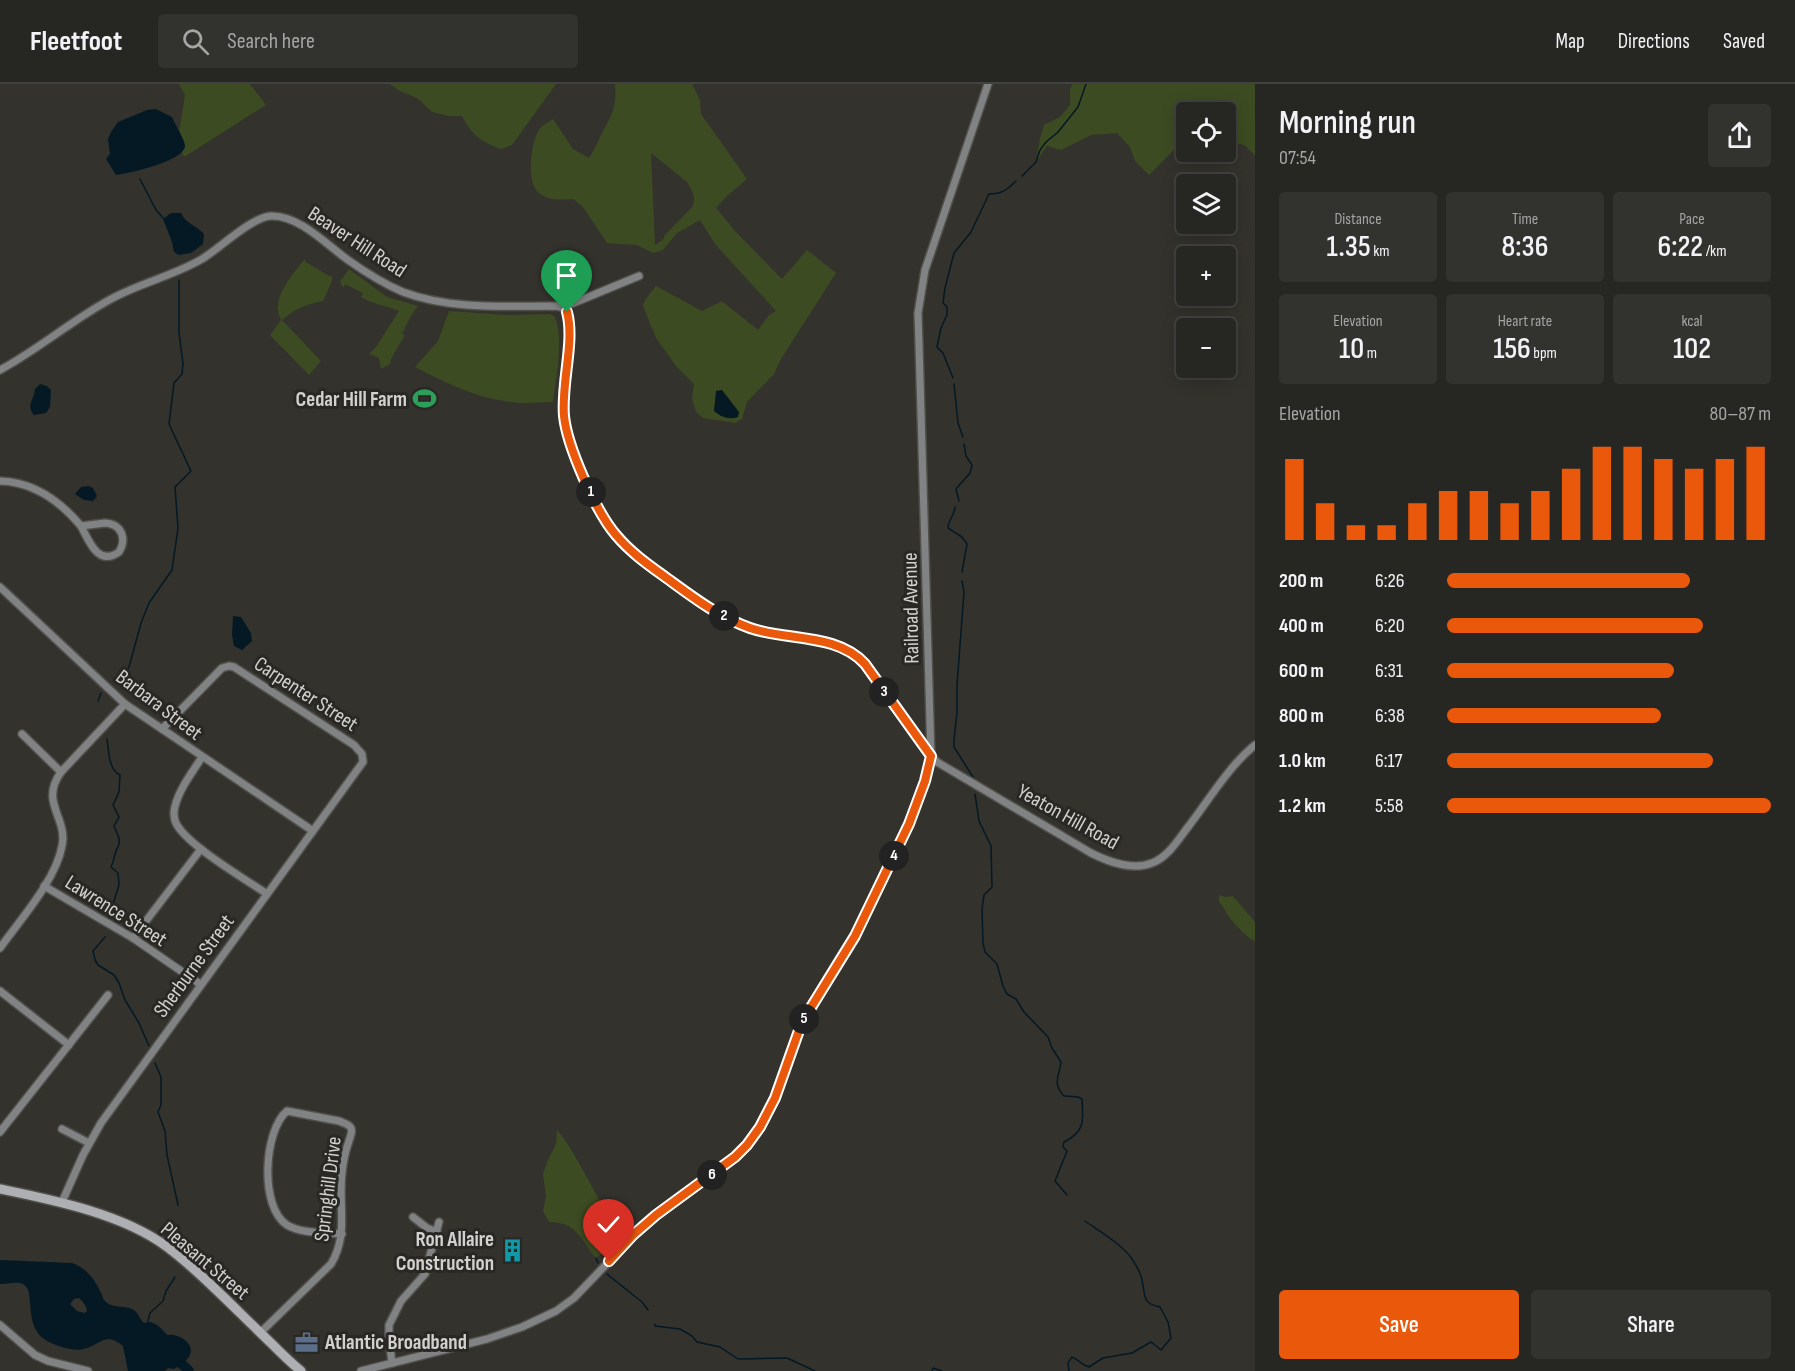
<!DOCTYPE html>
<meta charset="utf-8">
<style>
:root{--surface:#262622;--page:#32322f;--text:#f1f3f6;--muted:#a4a5a5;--line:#424340;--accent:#ea580c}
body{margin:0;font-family:"Sofia Sans Condensed",sans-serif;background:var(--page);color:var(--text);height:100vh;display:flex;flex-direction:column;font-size:22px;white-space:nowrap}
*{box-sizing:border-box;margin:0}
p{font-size:20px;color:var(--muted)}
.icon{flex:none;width:33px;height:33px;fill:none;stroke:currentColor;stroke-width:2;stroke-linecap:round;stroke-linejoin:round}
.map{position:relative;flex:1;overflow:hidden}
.details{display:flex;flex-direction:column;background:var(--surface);width:540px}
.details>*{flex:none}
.fabs{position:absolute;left:1176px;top:18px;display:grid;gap:12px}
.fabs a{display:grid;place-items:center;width:60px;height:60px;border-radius:6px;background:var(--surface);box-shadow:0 3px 15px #0003,0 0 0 2px var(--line);font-size:30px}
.pin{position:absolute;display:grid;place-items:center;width:51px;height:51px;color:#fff;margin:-62px -26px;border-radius:50% 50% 50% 0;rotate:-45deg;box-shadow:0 0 6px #0007}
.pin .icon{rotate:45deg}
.km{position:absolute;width:30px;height:30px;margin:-15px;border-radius:50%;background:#222;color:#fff;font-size:16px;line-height:30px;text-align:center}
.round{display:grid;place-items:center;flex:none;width:63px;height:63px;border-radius:6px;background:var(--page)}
.overview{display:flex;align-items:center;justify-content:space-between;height:102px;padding:0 24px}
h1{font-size:33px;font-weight:600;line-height:45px}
.stats{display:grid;grid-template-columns:repeat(3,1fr);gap:9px;height:102px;padding:6px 24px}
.stats div{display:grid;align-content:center;border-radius:6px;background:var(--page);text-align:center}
.stats b{font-size:30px;font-weight:600}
.stats small{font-size:16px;font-weight:400}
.stats p{font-size:16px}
.chart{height:168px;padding:12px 24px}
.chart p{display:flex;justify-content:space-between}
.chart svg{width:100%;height:108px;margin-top:6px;stroke:var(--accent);stroke-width:6}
.cta{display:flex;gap:12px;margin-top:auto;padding:12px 24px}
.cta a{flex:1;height:69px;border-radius:6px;background:var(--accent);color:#fff;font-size:24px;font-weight:600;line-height:69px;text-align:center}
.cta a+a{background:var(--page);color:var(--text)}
ul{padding:0 24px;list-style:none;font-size:20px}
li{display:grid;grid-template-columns:96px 72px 1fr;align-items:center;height:45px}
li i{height:15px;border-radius:8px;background:var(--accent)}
header{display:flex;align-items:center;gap:36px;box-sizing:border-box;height:84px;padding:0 30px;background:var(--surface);border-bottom:2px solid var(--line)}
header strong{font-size:28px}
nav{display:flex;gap:33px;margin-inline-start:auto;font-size:21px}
.search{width:420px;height:54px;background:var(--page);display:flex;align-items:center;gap:15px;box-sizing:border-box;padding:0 21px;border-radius:6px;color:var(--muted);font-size:22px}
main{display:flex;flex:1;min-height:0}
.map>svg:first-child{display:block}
.green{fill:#3d4b22;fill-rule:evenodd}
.water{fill:#041924;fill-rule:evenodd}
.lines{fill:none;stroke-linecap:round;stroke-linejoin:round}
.stream{stroke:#041924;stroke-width:1.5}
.river{stroke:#041924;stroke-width:10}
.minor-casing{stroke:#504f4a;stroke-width:10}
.secondary-casing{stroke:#504f4a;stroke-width:12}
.minor{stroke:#818284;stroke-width:7}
.secondary{stroke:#aeafb3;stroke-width:9}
.route-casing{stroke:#fff;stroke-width:12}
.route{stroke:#ea580c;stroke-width:8}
.labels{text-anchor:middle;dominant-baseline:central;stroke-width:6;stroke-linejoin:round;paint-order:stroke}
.street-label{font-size:21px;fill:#d2d1cf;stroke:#292824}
.poi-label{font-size:21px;font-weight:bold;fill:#d2d1cf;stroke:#292824;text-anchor:end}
</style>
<header>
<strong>Fleetfoot</strong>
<div class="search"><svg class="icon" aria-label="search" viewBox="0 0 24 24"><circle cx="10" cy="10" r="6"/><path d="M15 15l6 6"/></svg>Search here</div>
<nav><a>Map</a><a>Directions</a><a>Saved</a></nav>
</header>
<main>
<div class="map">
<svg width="1255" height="1287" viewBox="0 0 1255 1287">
<rect width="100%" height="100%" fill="#33322d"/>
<!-- green -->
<g class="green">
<path d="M179 0H250L266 21 184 73 182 68C187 61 183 55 179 48L185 11Z"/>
<path d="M390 0H556L512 61 501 65C481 58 472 51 462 32H449L432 28 417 14 400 7Z"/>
<path d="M615 0H692L700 16 701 30 747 95 727 112 716 124 736 148 782 195 807 166 836 189 781 275 774 290 747 318 742 335 735 339 703 334 696 328 692 315 694 300 676 282 656 254 643 222 645 216 656 202 702 227 722 217 758 246 769 231 776 227 715 160 700 136 677 149 663 166 653 169 637 161 607 159 583 123 573 115C561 116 546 117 537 107 526 95 531 54 541 43 544 40 550 37 553 35L573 65 589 74C595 65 598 57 603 47 613 29 617 21 615 0ZM651 69 687 98C692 106 696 113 693 122L664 152V155L655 161Z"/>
<path d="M1073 0H1255V71L1244 61 1226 57V28H1186V61L1178 62 1149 91 1135 77 1130 63 1117 49 1091 51 1061 66 1047 62 1036 78 1040 54 1044 41 1060 33 1070 21V5Z"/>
<path d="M305 175 306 178 329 192H332V197L323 217C306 220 295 225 282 236L321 277 309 291 270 251 281 236C280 233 278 230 278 227 275 210 295 187 305 175Z"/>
<path d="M349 185 387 213 418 222 412 230 402 250 405 251C401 259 391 272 390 280L381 285 379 274 369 270 376 263 399 227C390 223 367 218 361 213L363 209 345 200 343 204 340 198Z"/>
<path d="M449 227 507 231 550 230 555 233C564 256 556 293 553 318 540 318 525 320 511 318 476 314 446 299 415 283L438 257Z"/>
<path d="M1219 811 1226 813 1233 812 1255 838V858C1246 852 1237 843 1230 834 1226 829 1224 823 1219 818Z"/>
<path d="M557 1046C567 1057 573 1069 580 1081 594 1106 609 1130 614 1158L608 1165 596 1174C580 1155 577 1138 549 1138L543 1127 546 1113 543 1090 547 1078 556 1060Z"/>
</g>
<!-- water -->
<g class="water">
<path d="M156 25 172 33C175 41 186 57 185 63 181 78 129 89 116 91L106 75 110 70 108 55 111 48 118 38 147 26Z"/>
<path d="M171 129H181C186 140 196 141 204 150L203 160 191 169 179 171 174 168 172 158 163 135Z"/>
<path d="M40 300 47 302 51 306 50 323 46 329 34 331C26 321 34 316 35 305Z"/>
<path d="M722 306 739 328 738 333C729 336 721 333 714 327L716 307Z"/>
<path d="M88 402 93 404 97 412 93 417 84 416 75 410 81 403Z"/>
<path d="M233 532 241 533 251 549 252 557 242 566 234 562 232 551Z"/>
<path d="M0 1176 72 1179C86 1184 95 1195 101 1209 103 1213 102 1213 105 1217 112 1225 123 1221 132 1225 139 1228 139 1235 144 1239 153 1235 161 1244 167 1251 177 1249 195 1258 190 1271 187 1277 179 1282 174 1285L168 1284 165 1287H128L123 1262C105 1247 100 1261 84 1265 74 1268 52 1261 44 1255 23 1240 36 1206 23 1200 17 1197 7 1200 0 1200ZM78 1214C82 1215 87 1223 87 1227L84 1229 77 1227 70 1220 74 1215Z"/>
</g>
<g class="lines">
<!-- stream -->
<g class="stream">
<path d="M1022 92 1036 78 1040 66 1046 58 1058 48 1078 23 1086 0"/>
<path d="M140 95 156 126 164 135"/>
<path d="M953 294 943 269 937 263 941 244 947 231V223L943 219 945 204 954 169 971 148 989 110C1002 110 1007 106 1016 97"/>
<path d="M954 300 958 339 963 353"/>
<path d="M959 417 956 405 970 389 972 381 966 372 964 360"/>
<path d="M955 423C955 431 948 436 948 444L962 453 967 460 962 488"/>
<path d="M962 497 964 508 957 601V628L954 656V663L973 693"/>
<path d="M121 597 129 583 141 539 149 519 172 486 178 444 175 403 191 387 169 340 174 299 182 290 183 280 179 249V196"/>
<path d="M98 617 101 609"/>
<path d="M107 655C109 667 108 685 120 691L119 708 113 721 119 733 114 742 119 754V761C114 768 115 775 111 783L118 789 119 801 113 820"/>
<path d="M975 710 979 737 991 762 992 803 984 811 982 825 983 859 985 868 997 880 1003 902 1007 910 1016 915 1024 928 1048 953 1052 964 1061 978C1059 993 1052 999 1064 1012L1078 1013 1082 1015C1083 1036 1086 1047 1064 1058L1063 1063 1067 1067 1055 1097 1067 1111"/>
<path d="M105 853 93 867 95 876 98 881 114 891 119 899 125 916 139 939 149 962"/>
<path d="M155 979 161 993V1021L158 1028 165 1047 167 1071 178 1121"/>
<path d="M596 1174 598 1179"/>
<path d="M607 1190 642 1218 648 1226"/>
<path d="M148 1237 150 1229 163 1217 166 1207 175 1193"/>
<path d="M655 1240V1242L680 1245 692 1252 697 1258 720 1263 738 1275 787 1274 815 1287"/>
<path d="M932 1287 933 1284 942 1287"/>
<path d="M1069 1287 1068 1279 1072 1273C1079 1276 1082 1281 1089 1283L1103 1274 1132 1269 1151 1258 1161 1266 1171 1254 1168 1238 1160 1223C1141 1219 1146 1212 1142 1196 1141 1190 1136 1181 1132 1175 1124 1162 1099 1147 1085 1137"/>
</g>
<!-- river -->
<path class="river" d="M170 1272 182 1280 189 1287"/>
<defs>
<g id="minor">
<path d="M564 223 639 192"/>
<path d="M0 286C39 265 72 236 111 215 140 199 173 192 202 175 220 164 252 133 271 132 299 131 327 161 348 176 365 188 384 200 403 208 451 226 506 222 556 222 564 223 567 226 569 233 570 269 559 307 565 343 570 369 598 430 615 450 629 468 649 481 667 494 695 514 724 537 758 546 793 556 839 551 865 580L920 659 937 678 1091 769C1109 778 1132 787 1152 779 1168 773 1178 756 1188 743 1209 716 1228 683 1255 661"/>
<path d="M0 397C34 398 60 417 81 442"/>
<path d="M105 439C122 440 127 455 119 468 98 483 89 457 81 442Z"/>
<path d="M0 503 125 620 313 747"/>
<path d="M22 650 61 688"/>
<path d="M202 673C192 689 176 709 174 728 174 732 175 738 177 741 189 762 245 795 267 810"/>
<path d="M44 802 133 854 200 900"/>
<path d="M133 854 201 765"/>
<path d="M0 864C20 836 56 796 62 762 68 733 39 719 61 688L125 620"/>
<path d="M0 907 69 961"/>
<path d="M62 1045 89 1059"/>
<path d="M0 1048 108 911"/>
<path d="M62 1118 83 1071 101 1039 363 678 362 670 354 661 234 583 229 582 222 584 162 645"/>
<path d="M413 1133 427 1144 437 1148"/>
<path d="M0 1241 35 1271 48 1277 88 1287"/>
<path d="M260 1249 331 1180C349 1150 338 1122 342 1089 343 1078 345 1068 349 1057 350 1053 353 1048 351 1044 349 1040 343 1039 339 1037L287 1027C264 1046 259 1123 287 1141 302 1150 325 1148 342 1150"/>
<path d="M392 1279 389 1255V1241L401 1217 425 1190 439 1138"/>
<path d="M361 1287 487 1255 522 1243 556 1227 574 1214 645 1140 678 1114 719 1085 747 1061 760 1043 770 1025 802 938 852 857 874 814 912 731 928 689 931 672 919 261 918 229 925 186 988 0"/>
</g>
<path id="secondary" d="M0 1105C53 1116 123 1130 167 1163 203 1190 238 1228 271 1259 281 1269 291 1279 301 1287"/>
</defs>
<!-- minor casing -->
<use href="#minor" class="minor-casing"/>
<!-- secondary casing -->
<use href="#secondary" class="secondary-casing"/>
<!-- minor -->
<use href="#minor" class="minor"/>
<!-- secondary -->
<use href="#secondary" class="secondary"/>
</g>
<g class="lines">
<defs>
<path id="route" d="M567 228C575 258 561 299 564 332 567 362 596 428 616 451 631 469 650 482 668 495 694 514 719 533 750 544 787 557 837 549 865 580L931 672 925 697 909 740 855 852 802 938 775 1014 760 1043 747 1061 735 1073 656 1131 633 1151 609 1177"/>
</defs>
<!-- route casing -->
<use href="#route" class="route-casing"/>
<!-- route -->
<use href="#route" class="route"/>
</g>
<!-- icons -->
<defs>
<symbol id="stadium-bare" viewBox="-9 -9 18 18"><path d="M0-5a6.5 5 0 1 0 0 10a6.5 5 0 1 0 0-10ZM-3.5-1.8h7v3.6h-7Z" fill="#2e9e5b" stroke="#292824" stroke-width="2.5" paint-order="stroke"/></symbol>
<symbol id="building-bare" viewBox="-9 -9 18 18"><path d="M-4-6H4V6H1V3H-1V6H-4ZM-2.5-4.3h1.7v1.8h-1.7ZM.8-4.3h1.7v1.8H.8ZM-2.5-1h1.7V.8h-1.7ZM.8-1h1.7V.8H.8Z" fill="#0f9aa8" stroke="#292824" stroke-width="2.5" paint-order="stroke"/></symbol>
<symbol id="office-bare" viewBox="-9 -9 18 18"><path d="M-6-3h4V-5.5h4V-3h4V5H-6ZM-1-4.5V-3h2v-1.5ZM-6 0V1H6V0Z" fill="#5c6f8a" stroke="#292824" stroke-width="2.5" paint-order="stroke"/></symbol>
</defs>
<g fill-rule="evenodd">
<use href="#stadium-bare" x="408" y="298" width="33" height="33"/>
<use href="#building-bare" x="496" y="1150" width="33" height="33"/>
<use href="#office-bare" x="290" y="1242" width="33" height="33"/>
</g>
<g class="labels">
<!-- street labels -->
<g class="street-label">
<text transform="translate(357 158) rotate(33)">Beaver Hill Road</text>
<text transform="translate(911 524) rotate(-91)">Railroad Avenue</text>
<text transform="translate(306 610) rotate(33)">Carpenter Street</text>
<text transform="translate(159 621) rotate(37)">Barbara Street</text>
<text transform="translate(1068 733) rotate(29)">Yeaton Hill Road</text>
<text transform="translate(116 827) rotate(32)">Lawrence Street</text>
<text transform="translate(194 882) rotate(-54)">Sherburne Street</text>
<text transform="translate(328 1105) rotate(-83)">Springhill Drive</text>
<text transform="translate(205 1177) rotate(40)">Pleasant Street</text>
</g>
<!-- poi labels -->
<g class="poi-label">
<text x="407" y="315">Cedar Hill Farm</text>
<text x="494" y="1155">Ron Allaire<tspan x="494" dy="24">Construction</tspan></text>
<text x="325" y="1258" text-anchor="start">Atlantic Broadband</text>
</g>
</g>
</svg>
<div class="fabs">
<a><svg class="icon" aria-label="locate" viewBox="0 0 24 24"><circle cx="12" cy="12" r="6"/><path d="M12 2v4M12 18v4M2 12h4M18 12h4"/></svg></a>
<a><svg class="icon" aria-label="layers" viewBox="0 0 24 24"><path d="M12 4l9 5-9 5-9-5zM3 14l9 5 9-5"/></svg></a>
<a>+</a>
<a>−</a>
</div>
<div class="pin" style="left:567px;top:228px;background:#1e9e55"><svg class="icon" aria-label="arrive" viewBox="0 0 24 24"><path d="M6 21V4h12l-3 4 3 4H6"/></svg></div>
<div class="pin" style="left:609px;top:1177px;background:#d93025"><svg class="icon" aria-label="check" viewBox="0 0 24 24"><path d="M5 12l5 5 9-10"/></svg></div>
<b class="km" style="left:591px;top:408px">1</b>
<b class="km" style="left:724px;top:532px">2</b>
<b class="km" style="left:884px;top:608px">3</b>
<b class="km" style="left:894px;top:772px">4</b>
<b class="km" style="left:804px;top:935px">5</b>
<b class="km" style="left:712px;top:1091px">6</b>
</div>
<section class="details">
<div class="overview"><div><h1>Morning run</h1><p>07:54</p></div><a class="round"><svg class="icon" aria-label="share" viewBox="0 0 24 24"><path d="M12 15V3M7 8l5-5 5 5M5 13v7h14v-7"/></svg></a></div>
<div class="stats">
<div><p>Distance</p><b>1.35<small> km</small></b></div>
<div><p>Time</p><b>8:36</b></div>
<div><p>Pace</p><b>6:22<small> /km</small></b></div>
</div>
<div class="stats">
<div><p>Elevation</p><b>10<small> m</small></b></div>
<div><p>Heart rate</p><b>156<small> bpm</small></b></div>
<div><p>kcal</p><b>102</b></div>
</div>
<div class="chart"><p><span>Elevation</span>80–87 m</p>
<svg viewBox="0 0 160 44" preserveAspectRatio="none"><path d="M5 44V11M15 44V29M25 44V38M35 44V38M45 44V29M55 44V24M65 44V24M75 44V29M85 44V24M95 44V15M105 44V6M115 44V6M125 44V11M135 44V15M145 44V11M155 44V6"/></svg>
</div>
<ul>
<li><b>200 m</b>6:26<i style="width:75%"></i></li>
<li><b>400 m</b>6:20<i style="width:79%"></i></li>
<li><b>600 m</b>6:31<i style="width:70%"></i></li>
<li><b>800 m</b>6:38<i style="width:66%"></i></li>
<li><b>1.0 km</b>6:17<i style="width:82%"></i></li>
<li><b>1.2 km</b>5:58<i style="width:100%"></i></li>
</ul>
<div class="cta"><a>Save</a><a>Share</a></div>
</section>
</main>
